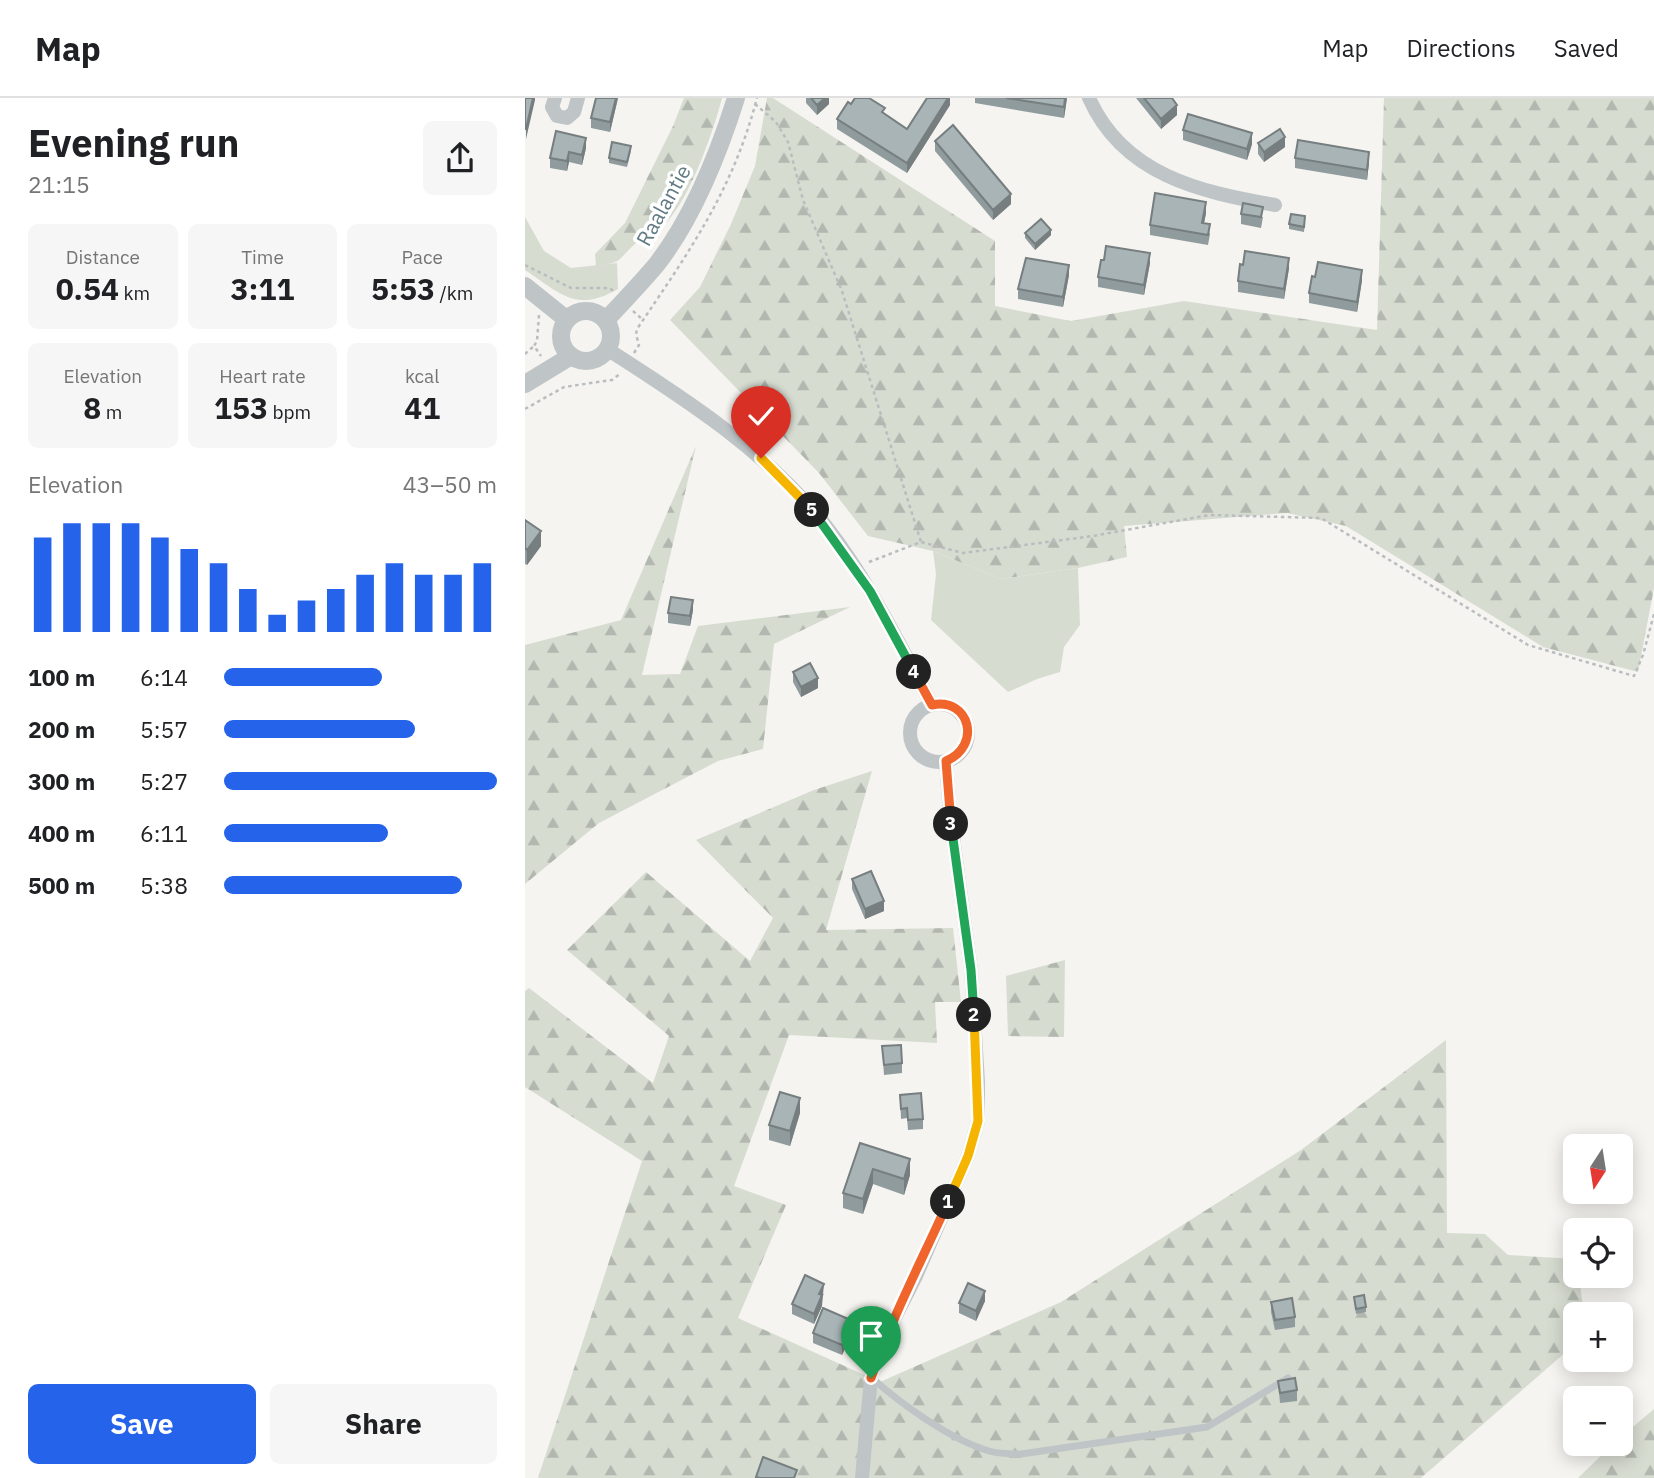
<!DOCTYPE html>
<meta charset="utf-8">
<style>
:root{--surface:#fff;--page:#f6f6f6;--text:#202124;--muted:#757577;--line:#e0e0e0;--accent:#2563eb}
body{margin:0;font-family:"IBM Plex Sans",sans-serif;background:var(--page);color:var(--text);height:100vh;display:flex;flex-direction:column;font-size:26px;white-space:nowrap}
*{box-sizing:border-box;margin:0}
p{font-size:23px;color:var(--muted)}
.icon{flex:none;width:38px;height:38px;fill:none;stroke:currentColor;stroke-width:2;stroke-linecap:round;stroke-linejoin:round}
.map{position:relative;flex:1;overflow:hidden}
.side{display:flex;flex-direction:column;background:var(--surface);width:525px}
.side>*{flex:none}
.needle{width:46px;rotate:192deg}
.tools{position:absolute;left:1038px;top:1036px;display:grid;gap:14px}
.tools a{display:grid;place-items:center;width:70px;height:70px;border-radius:10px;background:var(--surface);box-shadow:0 4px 18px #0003;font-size:35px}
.pin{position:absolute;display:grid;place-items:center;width:60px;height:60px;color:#fff;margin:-72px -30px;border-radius:50% 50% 50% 0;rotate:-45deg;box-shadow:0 0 7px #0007}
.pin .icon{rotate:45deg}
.km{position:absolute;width:35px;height:35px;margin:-18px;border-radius:50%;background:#222;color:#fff;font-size:19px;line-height:35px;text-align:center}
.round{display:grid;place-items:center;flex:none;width:74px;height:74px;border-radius:10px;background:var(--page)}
.summary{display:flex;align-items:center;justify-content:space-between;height:119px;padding:0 28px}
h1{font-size:38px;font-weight:800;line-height:52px}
.metrics{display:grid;grid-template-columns:repeat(3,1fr);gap:10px;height:119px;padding:7px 28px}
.metrics div{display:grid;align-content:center;border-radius:10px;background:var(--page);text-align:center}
.metrics b{font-size:30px;font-weight:800}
.metrics small{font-size:19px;font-weight:400}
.metrics p{font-size:19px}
.chart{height:196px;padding:14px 28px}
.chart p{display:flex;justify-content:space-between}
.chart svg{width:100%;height:126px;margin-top:7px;stroke:var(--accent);stroke-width:6}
.cta{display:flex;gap:14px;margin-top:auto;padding:14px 28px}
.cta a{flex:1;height:80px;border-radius:10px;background:var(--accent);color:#fff;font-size:28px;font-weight:800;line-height:80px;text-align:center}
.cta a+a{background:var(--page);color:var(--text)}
ul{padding:0 28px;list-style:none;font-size:23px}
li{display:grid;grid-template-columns:112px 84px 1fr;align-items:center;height:52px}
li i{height:18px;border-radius:9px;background:var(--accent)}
header{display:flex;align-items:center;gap:42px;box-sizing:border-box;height:98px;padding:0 35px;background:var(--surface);border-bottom:2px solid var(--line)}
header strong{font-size:33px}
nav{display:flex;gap:38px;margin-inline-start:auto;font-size:24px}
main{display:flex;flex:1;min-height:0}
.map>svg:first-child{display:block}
.grass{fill:#d7dcd1}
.forest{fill:url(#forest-firs)}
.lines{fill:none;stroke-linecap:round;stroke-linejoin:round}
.path{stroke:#b9bdbf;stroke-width:2.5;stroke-dasharray:3.5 3.5;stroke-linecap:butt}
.service{stroke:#bfc5c7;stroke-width:7}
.minor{stroke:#bfc5c7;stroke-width:14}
.tertiary{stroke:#bfc5c7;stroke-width:18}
.wall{fill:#909b9d}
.shaded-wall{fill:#767e7f}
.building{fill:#a8b4b6;stroke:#767e7f;stroke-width:2}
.split-1-casing{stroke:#fff;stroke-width:14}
.split-2-casing{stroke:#fff;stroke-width:14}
.split-3-casing{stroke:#fff;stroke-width:14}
.split-4-casing{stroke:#fff;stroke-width:14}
.split-5-casing{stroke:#fff;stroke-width:14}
.split-6-casing{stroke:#fff;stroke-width:14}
.split-1{stroke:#f0652b;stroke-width:9}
.split-2{stroke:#f5b400;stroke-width:9}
.split-3{stroke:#22a559;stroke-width:9}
.split-4{stroke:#f0652b;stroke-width:9}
.split-5{stroke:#22a559;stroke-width:9}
.split-6{stroke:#f5b400;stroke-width:9}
.labels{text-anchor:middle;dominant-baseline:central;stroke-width:7;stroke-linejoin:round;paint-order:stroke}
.street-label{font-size:21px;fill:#627a83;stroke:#fff}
</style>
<header>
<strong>Map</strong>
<nav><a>Map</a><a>Directions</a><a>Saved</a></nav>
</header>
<main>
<section class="side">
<div class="summary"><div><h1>Evening run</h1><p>21:15</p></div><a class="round"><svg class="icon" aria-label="share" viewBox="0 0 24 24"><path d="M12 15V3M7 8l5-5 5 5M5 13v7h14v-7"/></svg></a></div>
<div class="metrics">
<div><p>Distance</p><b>0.54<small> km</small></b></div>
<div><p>Time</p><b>3:11</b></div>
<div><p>Pace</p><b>5:53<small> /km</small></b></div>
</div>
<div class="metrics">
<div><p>Elevation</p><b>8<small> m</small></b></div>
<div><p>Heart rate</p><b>153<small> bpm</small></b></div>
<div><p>kcal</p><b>41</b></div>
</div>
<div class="chart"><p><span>Elevation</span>43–50 m</p>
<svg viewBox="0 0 160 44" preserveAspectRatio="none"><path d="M5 44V11M15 44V6M25 44V6M35 44V6M45 44V11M55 44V15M65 44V20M75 44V29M85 44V38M95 44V33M105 44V29M115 44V24M125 44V20M135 44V24M145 44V24M155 44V20"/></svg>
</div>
<ul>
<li><b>100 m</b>6:14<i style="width:58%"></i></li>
<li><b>200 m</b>5:57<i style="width:70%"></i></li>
<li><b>300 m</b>5:27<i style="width:100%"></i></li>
<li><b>400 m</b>6:11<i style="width:60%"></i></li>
<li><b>500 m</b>5:38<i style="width:87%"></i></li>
</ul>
<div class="cta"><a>Save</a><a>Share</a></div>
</section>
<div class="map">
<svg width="1129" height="1380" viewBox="0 0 1129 1380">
<defs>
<pattern id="forest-firs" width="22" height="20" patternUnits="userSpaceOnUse" patternTransform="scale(1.75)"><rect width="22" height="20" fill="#d7dcd1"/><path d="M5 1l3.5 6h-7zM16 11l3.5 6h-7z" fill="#b2b7af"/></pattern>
</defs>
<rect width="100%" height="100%" fill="#f5f4f0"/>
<!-- grass -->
<g class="grass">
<path d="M0 119 19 153 46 170 92 165 93 191C51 215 36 196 0 172Z"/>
<path d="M408 453 476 481 553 470 555 527 539 549 535 574 512 581 483 594 406 522 411 476Z"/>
</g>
<!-- forest -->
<g class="forest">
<path d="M159 0H197C188 35 166 97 142 124 134 133 120 137 111 145 91 163 99 164 71 168L70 156 100 125 148 28Z"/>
<path d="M242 0H248L470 143V208L546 223 659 203 852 232 859 0H1129V490L1113 574 1018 549 821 428 762 415 599 428 602 459 553 470 476 481 408 453 343 438 294 375 145 222 175 189 206 126 230 68Z"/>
<path d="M171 348 117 577 155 576 173 528 325 509 249 546 238 651 193 663 74 725 0 786V547L96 522Z"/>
<path d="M347 673 301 832 428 830 436 904H410L412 945 264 937 209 1088 261 1107 213 1220 355 1284 536 1204 776 1052 921 942 922 1135 960 1136 983 1157 1050 1161V1178H1054L1059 1216H1050V1246L896 1380H13L117 1063 0 989V893L4 890 128 985 144 938 42 852 121 774 225 863 248 820 171 742 289 692Z"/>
<path d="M540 862 539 939 483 938 481 878Z"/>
<path d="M1129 1311V1380H1053L1088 1346H1096V1339Z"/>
</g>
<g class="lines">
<!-- path -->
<g class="path">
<path d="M230 6 251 24 263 44 278 102 317 193 396 444"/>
<path d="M0 167 46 190H85L88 193"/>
<path d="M108 213 118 222"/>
<path d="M14 217 12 243 9 248 16 258"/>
<path d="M109 255 114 247 111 236 112 231C164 154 208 92 232 0"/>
<path d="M0 256 9 248"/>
<path d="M0 311 39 289 87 282 96 275"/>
<path d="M344 464 396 444 438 455 568 438 684 417 796 420 1003 547 1109 578 1118 557 1129 516"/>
</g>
<!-- service -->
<path class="service" d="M347 1280C376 1306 426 1342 464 1353 474 1356 485 1356 496 1356L682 1329 763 1280"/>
<!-- minor -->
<g class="minor">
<path d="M30 0 27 9 32 18 42 20 49 14 53 0"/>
<path d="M564 0C598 77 675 94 750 107"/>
<path d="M82 251C162 302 241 353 301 428 344 483 374 546 407 607"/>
<circle cx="414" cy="635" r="29"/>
<path d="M337 1380 346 1280 359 1241 391 1178 443 1058 453 1023V984L446 872 425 717 421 663"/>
</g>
<!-- tertiary -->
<g class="tertiary">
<path d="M0 188 41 221"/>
<circle cx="61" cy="238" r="25"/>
<path d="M81 222C98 204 116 185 132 166 169 118 193 57 211 0"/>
<path d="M0 286 46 258"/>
</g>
</g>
<!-- wall -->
<g class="wall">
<path d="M93 0 85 34 66 30V20Z"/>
<path d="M281 0H304V6L292 17 281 5Z"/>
<path d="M425 0V7L382 75 312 31V21L326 6 360 16 382 31Z"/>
<path d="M450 0H542L539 20 450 5Z"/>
<path d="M611 0H647L652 17 636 31Z"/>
<path d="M658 32 727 46 722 62 658 42Z"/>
<path d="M410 43 486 106 468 122 410 53Z"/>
<path d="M733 45 760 49 739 64 733 56Z"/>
<path d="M61 50 57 67 44 64 42 73 25 70V60Z"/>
<path d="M106 53 102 69 84 65V60Z"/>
<path d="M770 60 844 64 842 82 770 70Z"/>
<path d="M681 115 679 125 685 136 683 147 625 137V127Z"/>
<path d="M716 116 738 119 736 130 716 126Z"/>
<path d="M780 123 779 134 764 131V126Z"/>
<path d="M500 135 526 137 510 152 500 140Z"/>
<path d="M625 165 619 197 573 189V179Z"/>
<path d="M764 170 759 201 713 194V183Z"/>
<path d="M544 177 538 209 493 201V191Z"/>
<path d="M837 182 832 214 784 205V195Z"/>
<path d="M0 422 16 448 2 467 0 466Z"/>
<path d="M168 512 165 528 143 525V515Z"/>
<path d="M268 574 293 590 276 599 268 584Z"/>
<path d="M327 781 359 813 340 821 327 791Z"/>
<path d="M357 948 377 965V975L359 977Z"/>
<path d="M375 997 398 1021V1031L383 1032 382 1020 376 1021Z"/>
<path d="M275 1015 265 1048 244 1042V1027Z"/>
<path d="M335 1045 385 1077 379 1097 348 1086 338 1116 318 1110V1095Z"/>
<path d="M299 1196 297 1199V1208L289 1226 267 1216V1206Z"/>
<path d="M829 1199 841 1209V1214L831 1216Z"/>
<path d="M460 1203 451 1223 434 1215V1205Z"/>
<path d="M746 1204 770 1219V1229L750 1232 746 1214Z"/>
<path d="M328 1233 317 1257 288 1245V1235Z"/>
<path d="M753 1283 772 1292V1303L755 1305Z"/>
</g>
<!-- shaded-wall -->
<g class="shaded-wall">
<path d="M8 0H10V2L1 41V31Z"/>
<path d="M91 0H93L85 34V24Z"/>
<path d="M300 0H304V6L292 17V7Z"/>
<path d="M423 0H425V7L382 75V65Z"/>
<path d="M540 0H542L539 20V9Z"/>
<path d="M652 7V17L636 31V21Z"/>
<path d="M727 35V46L722 62V51Z"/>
<path d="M760 39V49L739 64V54Z"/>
<path d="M61 40V50L57 67V57Z"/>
<path d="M44 54V64L42 73V63Z"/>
<path d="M844 54V64L842 82V72Z"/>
<path d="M486 96V106L468 122V112Z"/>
<path d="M681 104V115L677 135V125Z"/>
<path d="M526 132V137L510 152V146Z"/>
<path d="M625 155V165L619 197V187Z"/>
<path d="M764 160V170L759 201V191Z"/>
<path d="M544 167V177L538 209V199Z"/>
<path d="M837 172V182L832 214V204Z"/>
<path d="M16 433V448L2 467V452Z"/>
<path d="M168 502V512L165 528V518Z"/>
<path d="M293 580V590L276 599V589Z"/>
<path d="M359 803V813L340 821V811Z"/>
<path d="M275 1000V1015L265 1048V1033Z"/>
<path d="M385 1061V1077L379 1097V1081Z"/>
<path d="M348 1071V1086L338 1116V1101Z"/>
<path d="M299 1186 297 1208 289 1226V1216L294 1196Z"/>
<path d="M460 1193V1203L451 1223V1213Z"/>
<path d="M328 1223V1233L317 1257V1247Z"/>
</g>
<!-- building -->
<g class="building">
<path d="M0 0H8L1 31H0Z"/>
<path d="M71 0H91L85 24 66 20Z"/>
<path d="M286 0H300L292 7Z"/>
<path d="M330 0H344L360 10 357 14 382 31 402 0H423L382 65 312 21 323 4 326 6Z"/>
<path d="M481 0H540L539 9Z"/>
<path d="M619 0H647L652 7 636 21Z"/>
<path d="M663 16 727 35 722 51 658 32Z"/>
<path d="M428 27 486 96 468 112 410 43Z"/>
<path d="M755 31 760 39 739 54 733 45Z"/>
<path d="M31 33 61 40 57 57 44 54 42 63 25 60Z"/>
<path d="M773 42 844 54 842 72 770 60Z"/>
<path d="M87 44 106 48 102 64 84 60Z"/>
<path d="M630 95 681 104 677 125 685 126 683 137 625 127Z"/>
<path d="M718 105 738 109 736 119 716 116Z"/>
<path d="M766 116 780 118 779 129 764 126Z"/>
<path d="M516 121 526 132 510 146 500 135Z"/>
<path d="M581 148 625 155 619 187 573 179 576 162H579Z"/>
<path d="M720 153 764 160 759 191 713 183 715 166 718 167Z"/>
<path d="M501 160 544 167 538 199 493 191Z"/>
<path d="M793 164 837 172 832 204 784 195 787 178 790 179Z"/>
<path d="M0 422 16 433 2 452 0 450Z"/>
<path d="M146 499 168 502 165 518 143 515Z"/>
<path d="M285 565 293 580 276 589 268 574Z"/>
<path d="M346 773 359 803 340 811 327 781Z"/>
<path d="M376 947 377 965 359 967 357 948Z"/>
<path d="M255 994 275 1000 265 1033 244 1027Z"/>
<path d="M396 995 398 1021 383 1022 382 1010 376 1011 375 997Z"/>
<path d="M335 1045 385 1061 379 1081 348 1071 338 1101 318 1095Z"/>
<path d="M280 1177 299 1186 294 1196 297 1197 289 1216 267 1206Z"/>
<path d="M443 1185 460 1193 451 1213 434 1205Z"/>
<path d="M839 1197 841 1209 831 1211 829 1199Z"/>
<path d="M767 1200 770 1219 750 1222 746 1204Z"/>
<path d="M298 1210 328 1223 317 1247 288 1235Z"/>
<path d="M770 1280 772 1292 755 1295 753 1283Z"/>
<path d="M238 1359 272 1372 269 1380H235L231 1379Z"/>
</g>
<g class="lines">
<defs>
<path id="split-1" d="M346 1280C367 1219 397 1162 423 1104"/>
<path id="split-2" d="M423 1104 443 1058 453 1023 449 917"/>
<path id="split-3" d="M426 726 446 872 449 917"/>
<path id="split-4" d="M389 574 407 607C445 599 457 648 421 663L426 726"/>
<path id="split-5" d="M287 412 345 493 389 574"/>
<path id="split-6" d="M236 360 287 412"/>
</defs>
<!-- split-1 casing -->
<use href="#split-1" class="split-1-casing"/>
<!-- split-2 casing -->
<use href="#split-2" class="split-2-casing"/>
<!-- split-3 casing -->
<use href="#split-3" class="split-3-casing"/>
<!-- split-4 casing -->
<use href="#split-4" class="split-4-casing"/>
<!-- split-5 casing -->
<use href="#split-5" class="split-5-casing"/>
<!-- split-6 casing -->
<use href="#split-6" class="split-6-casing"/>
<!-- split-1 -->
<use href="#split-1" class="split-1"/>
<!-- split-2 -->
<use href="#split-2" class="split-2"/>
<!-- split-3 -->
<use href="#split-3" class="split-3"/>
<!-- split-4 -->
<use href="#split-4" class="split-4"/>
<!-- split-5 -->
<use href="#split-5" class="split-5"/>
<!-- split-6 -->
<use href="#split-6" class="split-6"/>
</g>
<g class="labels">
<!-- street labels -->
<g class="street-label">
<text transform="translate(138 107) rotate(-61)">Raalantie</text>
</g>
</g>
</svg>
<div class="tools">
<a><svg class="needle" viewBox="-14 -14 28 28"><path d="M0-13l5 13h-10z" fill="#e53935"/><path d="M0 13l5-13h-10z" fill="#757577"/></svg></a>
<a><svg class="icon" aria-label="locate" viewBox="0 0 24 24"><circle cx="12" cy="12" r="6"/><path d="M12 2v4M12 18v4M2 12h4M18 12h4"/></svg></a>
<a>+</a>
<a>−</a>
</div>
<div class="pin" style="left:346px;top:1280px;background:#1e9e55"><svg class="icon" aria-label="arrive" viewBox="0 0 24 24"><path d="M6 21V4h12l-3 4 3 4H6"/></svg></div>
<div class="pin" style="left:236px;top:360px;background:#d93025"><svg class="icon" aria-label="check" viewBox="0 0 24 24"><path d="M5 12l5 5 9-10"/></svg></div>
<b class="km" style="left:423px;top:1104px">1</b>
<b class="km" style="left:449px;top:917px">2</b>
<b class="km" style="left:426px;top:726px">3</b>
<b class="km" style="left:389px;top:574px">4</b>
<b class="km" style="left:287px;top:412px">5</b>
</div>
</main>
